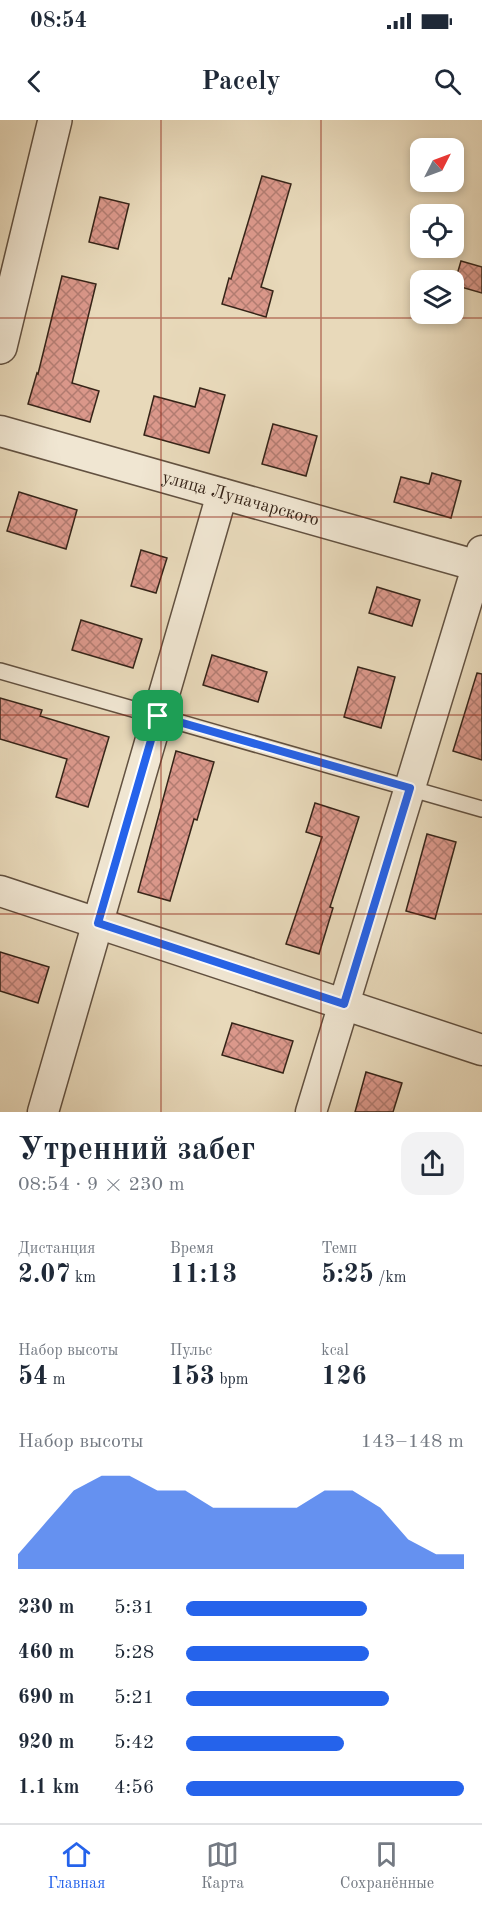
<!DOCTYPE html>
<html lang="ru">
<meta charset="utf-8">
<style>
:root{--surface:#fff;--page:#f2f2f3;--text:#1f2937;--muted:#747a83;--line:#e0e1e3;--accent:#2563eb}
body{margin:0;font-family:"Old Standard TT",serif;background:var(--page);color:var(--text);height:100vh;display:flex;flex-direction:column;font-size:22px;white-space:nowrap}
*{box-sizing:border-box;margin:0}
p{font-size:20px;color:var(--muted)}
.icon{flex:none;width:33px;height:33px;fill:none;stroke:currentColor;stroke-width:2;stroke-linecap:round;stroke-linejoin:round}
.map{position:relative;height:992px;overflow:hidden}
.panel{display:flex;flex-direction:column;background:var(--surface);flex:1}
.panel>*{flex:none}
.needle{width:39px;rotate:48deg}
.controls{position:absolute;left:410px;top:18px;display:grid;gap:12px}
.controls a{display:grid;place-items:center;width:54px;height:54px;border-radius:12px;background:var(--surface);box-shadow:0 3px 9px #0003;font-size:30px}
.pin{position:absolute;display:grid;place-items:center;width:51px;height:51px;color:#fff;margin:-26px;border-radius:12px;box-shadow:0 3px 9px #0006}
.round{display:grid;place-items:center;flex:none;width:63px;height:63px;border-radius:18px;background:var(--page)}
.summary{display:flex;align-items:center;justify-content:space-between;height:102px;padding:0 18px}
h1{font-size:33px;font-weight:600;line-height:45px}
.metrics{display:grid;grid-template-columns:repeat(3,1fr);gap:9px;height:102px;padding:6px 18px}
.metrics div{display:grid;align-content:center}
.metrics b{font-size:26px;font-weight:600}
.metrics small{font-size:16px;font-weight:400}
.metrics p{font-size:16px}
.chart{height:168px;padding:12px 18px}
.chart p{display:flex;justify-content:space-between}
.chart svg{width:100%;height:108px;margin-top:6px;fill:var(--accent);opacity:.7}
ul{padding:0 18px;list-style:none;font-size:20px}
li{display:grid;grid-template-columns:96px 72px 1fr;align-items:center;height:45px}
li i{height:15px;border-radius:8px;background:var(--accent)}
.status{display:flex;justify-content:space-between;align-items:center;height:42px;padding:0 30px;background:var(--surface);direction:ltr}
.status svg{height:16px;fill:currentColor}
header{display:flex;justify-content:space-between;align-items:center;height:78px;padding:0 18px;background:var(--surface);font-size:27px;font-weight:600}
.dock{display:flex;justify-content:space-around;align-items:center;height:84px;border-top:2px solid var(--line);background:var(--surface);font-size:16px;color:var(--muted)}
.dock a{display:grid;justify-items:center;gap:3px}
.dock .on{color:var(--accent)}
.map>svg:first-child{display:block}
.building{fill:url(#building-cross-hatch);stroke:#362418;stroke-width:1.5}
.lines{fill:none;stroke-linecap:round;stroke-linejoin:round}
.service-casing{stroke:#625140;stroke-width:18}
.minor-casing{stroke:#625140;stroke-width:33}
.tertiary-casing{stroke:#625140;stroke-width:36}
.service{stroke:#f0e6d2;stroke-width:15}
.minor{stroke:#f0e6d2;stroke-width:30}
.tertiary{stroke:#f0e6d2;stroke-width:33}
.route-casing{stroke:#fff;stroke-width:12}
.route{stroke:#2563eb;stroke-width:8}
.grid{fill:none;stroke:#8f2418;stroke-width:1.5;stroke-opacity:0.55}
.labels{text-anchor:middle;dominant-baseline:central;stroke-width:4.5;stroke-linejoin:round;paint-order:stroke}
.street-label{font-size:18px;fill:#362418;stroke:#f0e6d2}
</style>
<div class="status"><b>08:54</b><svg viewBox="0 0 49 12"><path d="M0 12V9h3v3zM5 12V6h3v6zM10 12V3h3v9zM15 12V0h3v12zM26 1h20v11H26zM47 4h2v5h-2z"/></svg></div>
<header><svg class="icon" aria-label="back" viewBox="0 0 24 24"><path d="M15 5l-7 7 7 7"/></svg>Pacely<svg class="icon" aria-label="search" viewBox="0 0 24 24"><circle cx="10" cy="10" r="6"/><path d="M15 15l6 6"/></svg></header>
<div class="map">
<svg width="482" height="992" viewBox="0 0 482 992">
<defs>
<pattern id="building-cross-hatch" width="8" height="8" patternUnits="userSpaceOnUse" patternTransform="scale(1.5)"><rect width="8" height="8" fill="#db988b"/><path d="M0 0l8 8M0 8l8-8" fill="none" stroke="#b27c71"/></pattern>
</defs>
<rect width="100%" height="100%" fill="#e8d9ba"/>
<filter id="stains"><feTurbulence type="fractalNoise" baseFrequency=".00333" numOctaves="4"/><feColorMatrix values="0 0 0 0 .2 0 0 0 0 .09 0 0 0 0 .02 0 0 0 .5 -.17"/></filter>
<radialGradient id="worn" r=".72"><stop offset=".6" stop-color="#630" stop-opacity="0"/><stop offset="1" stop-color="#630" stop-opacity=".3"/></radialGradient>
<!-- building -->
<g class="building">
<path d="M262 56 291 64 261 167 273 171 266 197 222 184 229 158 231 159Z"/>
<path d="M100 77 129 84 118 129 89 122Z"/>
<path d="M461 141 482 147V173L454 165Z"/>
<path d="M62 156 96 164 72 263 99 271 90 302 28 284 37 253 38 254Z"/>
<path d="M200 268 225 275 209 333 144 315 154 276 195 287Z"/>
<path d="M273 304 317 316 306 356 262 344Z"/>
<path d="M432 353 461 361 451 398 394 382 401 357 429 364Z"/>
<path d="M19 372 77 390 66 429 7 411Z"/>
<path d="M141 430 167 438 156 473 131 466Z"/>
<path d="M377 467 420 480 412 506 369 493Z"/>
<path d="M81 500 142 519 133 548 72 530Z"/>
<path d="M212 535 267 552 258 582 203 565Z"/>
<path d="M358 547 395 557 381 608 344 597Z"/>
<path d="M477 553 482 554V640L453 631Z"/>
<path d="M0 578 42 590 40 596 109 617 88 687 56 677 67 639 0 619Z"/>
<path d="M176 631 214 642 197 700 194 699 170 781 138 772Z"/>
<path d="M315 683 359 697 330 787 333 788 319 834 286 824 322 717 306 712Z"/>
<path d="M427 714 456 722 435 799 406 791Z"/>
<path d="M0 832 49 847 38 883 0 871Z"/>
<path d="M232 903 293 921 283 953 222 935Z"/>
<path d="M366 952 402 963 393 992H355Z"/>
</g>
<g class="lines">
<defs>
<path id="service" d="M0 551 482 689"/>
<g id="minor">
<path id="s1" d="M0 311 482 447"/>
<path d="M0 771 482 930"/>
<path d="M43 992 222 374"/>
<path d="M311 992 482 431"/>
</g>
<path id="tertiary" d="M0 227 55 0"/>
</defs>
<!-- service casing -->
<use href="#service" class="service-casing"/>
<!-- minor casing -->
<use href="#minor" class="minor-casing"/>
<!-- tertiary casing -->
<use href="#tertiary" class="tertiary-casing"/>
<!-- service -->
<use href="#service" class="service"/>
<!-- minor -->
<use href="#minor" class="minor"/>
<!-- tertiary -->
<use href="#tertiary" class="tertiary"/>
</g>
<g class="lines">
<defs>
<path id="route" d="M158 596 410 668 344 884 98 803Z"/>
</defs>
<!-- route casing -->
<use href="#route" class="route-casing"/>
<!-- route -->
<use href="#route" class="route"/>
</g>
<!-- grid -->
<path class="grid" d="M161 0V992M321 0V992M0 198H482M0 397H482M0 595H482M0 794H482"/>
<g class="labels">
<!-- street labels -->
<g class="street-label">
<text stroke="none"><textPath href="#s1" startOffset="250">улица Луначарского</textPath></text>
</g>
</g>
<rect width="100%" height="100%" filter="url(#stains)"/>
<rect width="100%" height="100%" fill="url(#worn)"/>
</svg>
<div class="controls">
<a><svg class="needle" viewBox="-14 -14 28 28"><path d="M0-13l5 13h-10z" fill="#e53935"/><path d="M0 13l5-13h-10z" fill="#747a83"/></svg></a>
<a><svg class="icon" aria-label="locate" viewBox="0 0 24 24"><circle cx="12" cy="12" r="6"/><path d="M12 2v4M12 18v4M2 12h4M18 12h4"/></svg></a>
<a><svg class="icon" aria-label="layers" viewBox="0 0 24 24"><path d="M12 4l9 5-9 5-9-5zM3 14l9 5 9-5"/></svg></a>
</div>
<div class="pin" style="left:158px;top:596px;background:#1e9e55"><svg class="icon" aria-label="arrive" viewBox="0 0 24 24"><path d="M6 21V4h12l-3 4 3 4H6"/></svg></div>
</div>
<section class="panel">
<div class="summary"><div><h1>Утренний забег</h1><p>08:54 · 9 × 230 m</p></div><a class="round"><svg class="icon" aria-label="share" viewBox="0 0 24 24"><path d="M12 15V3M7 8l5-5 5 5M5 13v7h14v-7"/></svg></a></div>
<div class="metrics">
<div><p>Дистанция</p><b>2.07<small> km</small></b></div>
<div><p>Время</p><b>11:13</b></div>
<div><p>Темп</p><b>5:25<small> /km</small></b></div>
</div>
<div class="metrics">
<div><p>Набор высоты</p><b>54<small> m</small></b></div>
<div><p>Пульс</p><b>153<small> bpm</small></b></div>
<div><p>kcal</p><b>126</b></div>
</div>
<div class="chart"><p><span>Набор высоты</span>143–148 m</p>
<svg viewBox="0 0 160 44" preserveAspectRatio="none"><path d="M0 44V38L10 25L20 12L30 6L40 6L50 12L60 12L70 19L80 19L90 19L100 19L110 12L120 12L130 19L140 32L150 38L160 38V44z"/></svg>
</div>
<ul>
<li><b>230 m</b>5:31<i style="width:65%"></i></li>
<li><b>460 m</b>5:28<i style="width:66%"></i></li>
<li><b>690 m</b>5:21<i style="width:73%"></i></li>
<li><b>920 m</b>5:42<i style="width:57%"></i></li>
<li><b>1.1 km</b>4:56<i style="width:100%"></i></li>
</ul>
</section>
<nav class="dock">
<a class="on"><svg class="icon" aria-label="home" viewBox="0 0 24 24"><path d="M3 11l9-7 9 7M6 9v11h12V9"/></svg>Главная</a>
<a><svg class="icon" aria-label="map" viewBox="0 0 24 24"><path d="M3 6l6-2 6 2 6-2v14l-6 2-6-2-6 2zM9 4v14M15 6v14"/></svg>Карта</a>
<a><svg class="icon" aria-label="saved" viewBox="0 0 24 24"><path d="M7 4h10v16l-5-4-5 4z"/></svg>Сохранённые</a>
</nav>
